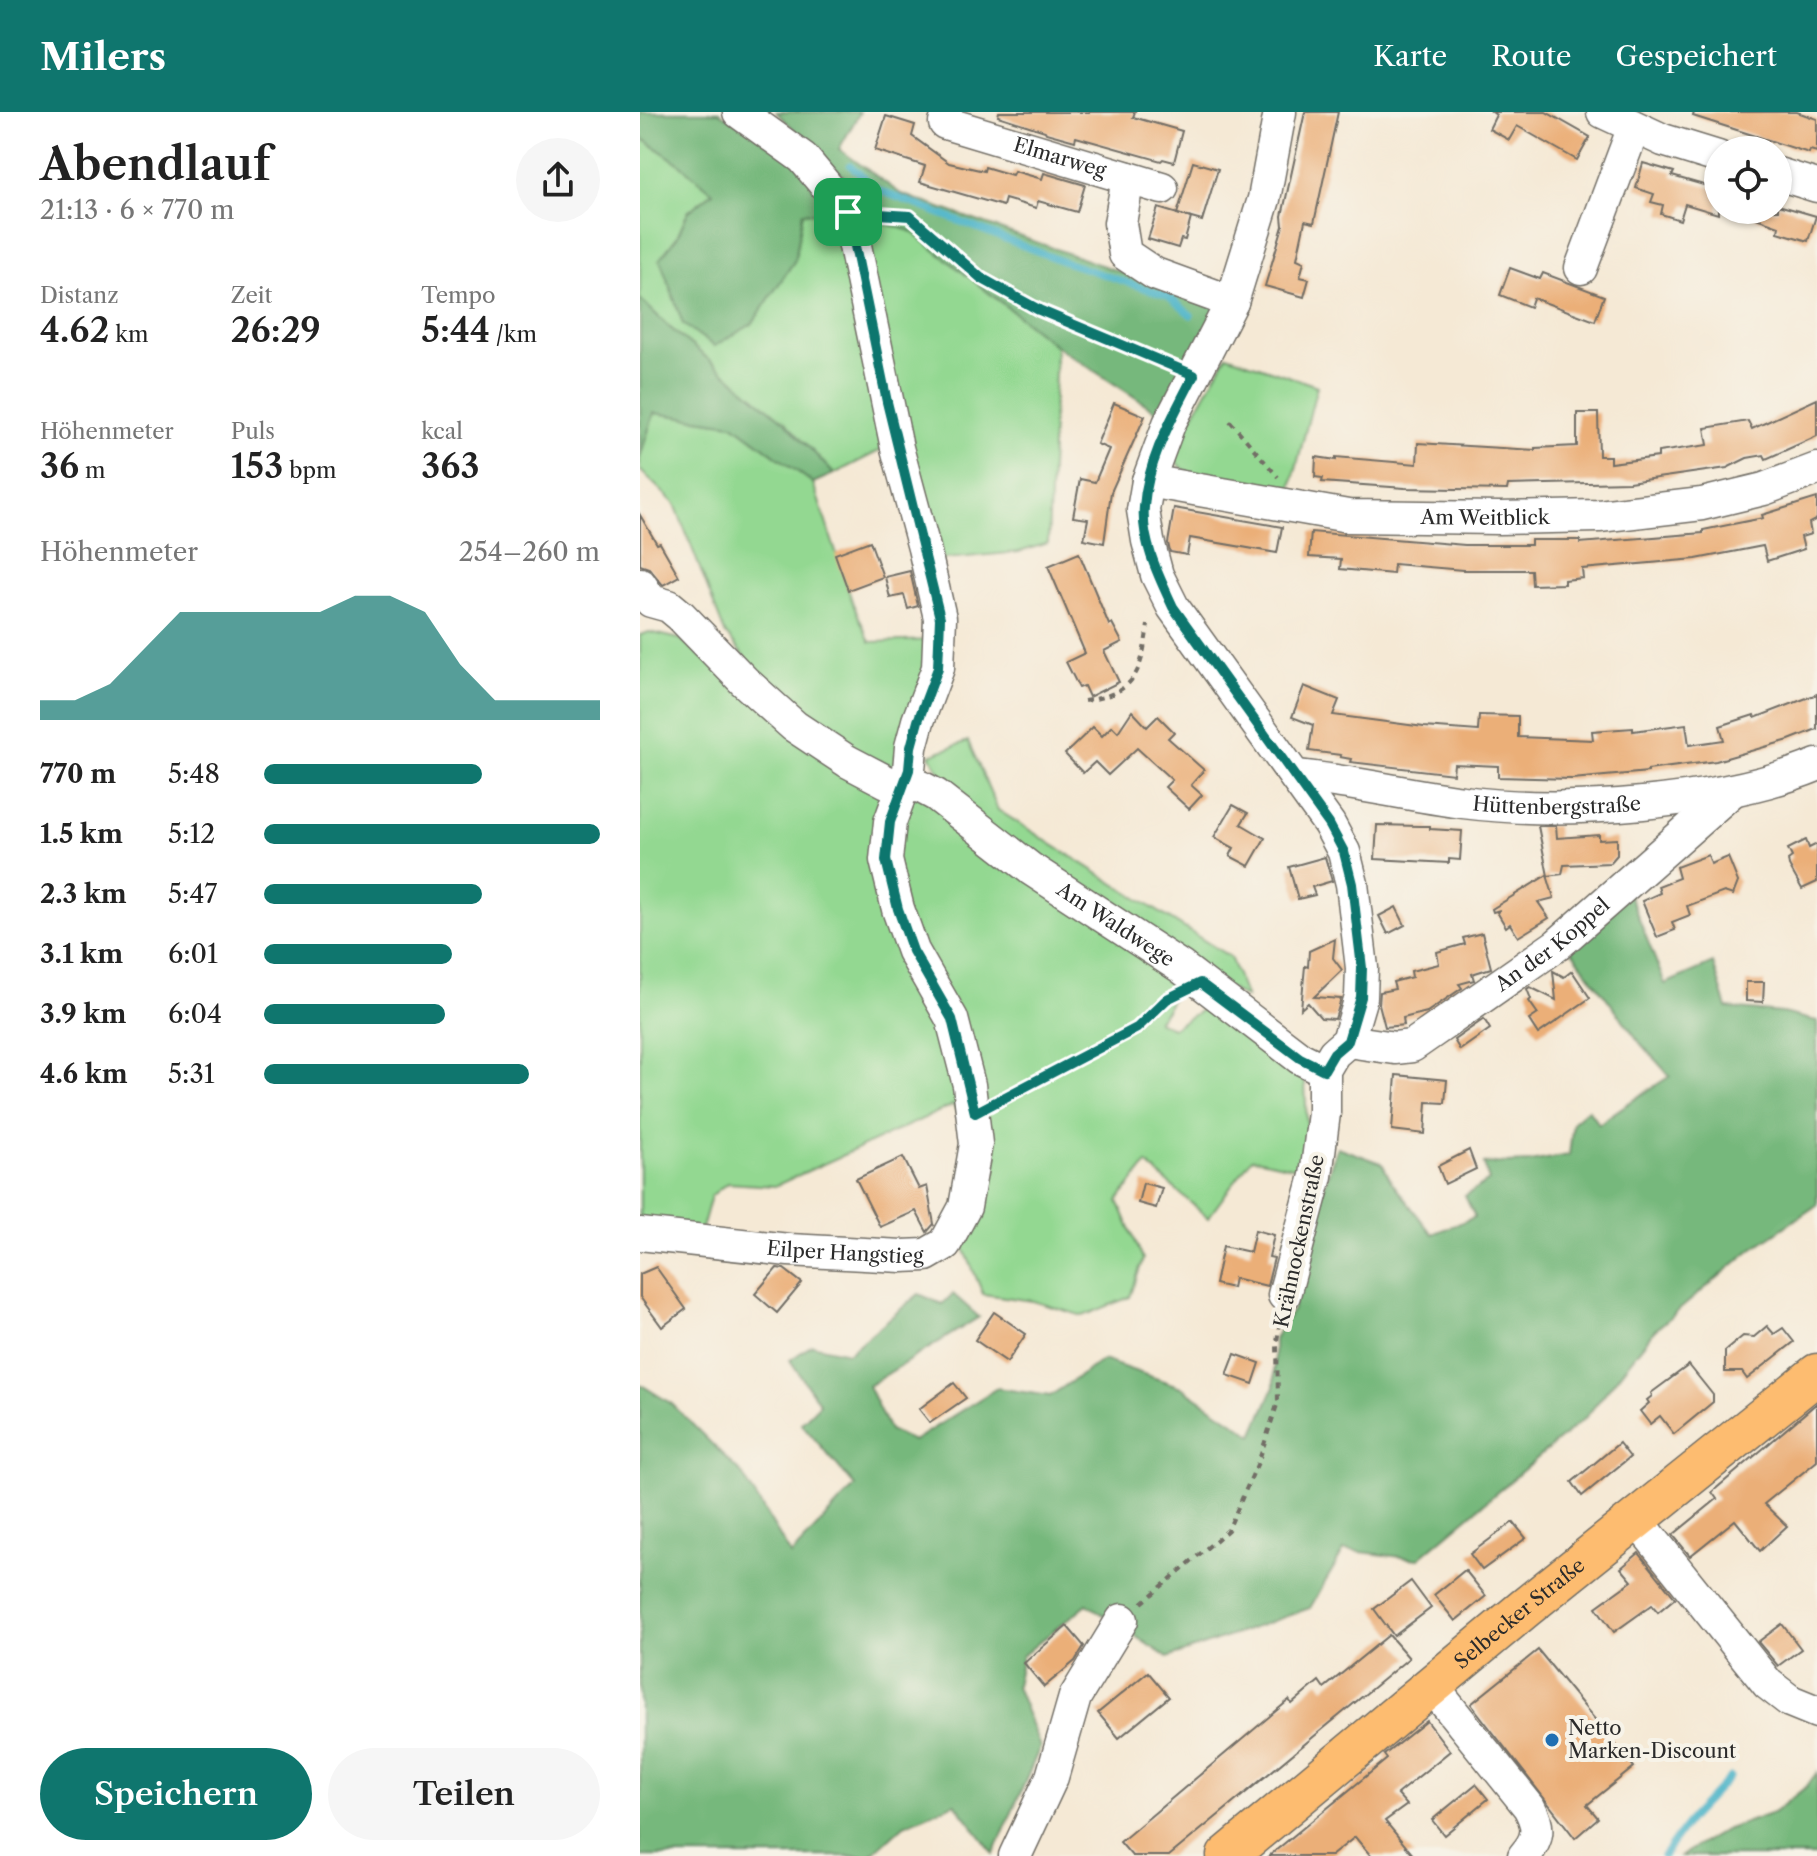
<!DOCTYPE html>
<html lang="de">
<meta charset="utf-8">
<style>
:root{--surface:#fff;--page:#f6f6f6;--text:#222;--muted:#767676;--accent:#0f766e}
body{margin:0;font-family:"Libre Caslon Text",serif;background:var(--page);color:var(--text);height:100vh;display:flex;flex-direction:column;font-size:30px;white-space:nowrap}
*{box-sizing:border-box;margin:0}
p{font-size:26px;color:var(--muted)}
.icon{flex:none;width:44px;height:44px;fill:none;stroke:currentColor;stroke-width:2;stroke-linecap:round;stroke-linejoin:round}
.map{position:relative;flex:1;overflow:hidden}
.side{display:flex;flex-direction:column;background:var(--surface);width:640px}
.side>*{flex:none}
.tools{position:absolute;left:1064px;top:24px;display:grid;gap:16px}
.tools a{display:grid;place-items:center;width:88px;height:88px;border-radius:50%;background:var(--surface);box-shadow:0 2px 6px #0004;font-size:40px}
.pin{position:absolute;display:grid;place-items:center;width:68px;height:68px;color:#fff;margin:-34px;border-radius:16px;box-shadow:0 4px 12px #0006}
.round{display:grid;place-items:center;flex:none;width:84px;height:84px;border-radius:42px;background:var(--page)}
.headline{display:flex;align-items:center;justify-content:space-between;height:136px;padding:0 40px}
h1{font-size:44px;font-weight:600;line-height:60px}
.figures{display:grid;grid-template-columns:repeat(3,1fr);gap:12px;height:136px;padding:8px 40px}
.figures div{display:grid;align-content:center}
.figures b{font-size:34px;font-weight:600}
.figures small{font-size:22px;font-weight:400}
.figures p{font-size:22px}
.chart{height:224px;padding:16px 40px}
.chart p{display:flex;justify-content:space-between}
.chart svg{width:100%;height:144px;margin-top:8px;fill:var(--accent);opacity:.7}
.cta{display:flex;gap:16px;margin-top:auto;padding:16px 40px}
.cta a{flex:1;height:92px;border-radius:48px;background:var(--accent);color:#fff;font-size:32px;font-weight:600;line-height:92px;text-align:center}
.cta a+a{background:var(--page);color:var(--text)}
ul{padding:0 40px;list-style:none;font-size:26px}
li{display:grid;grid-template-columns:128px 96px 1fr;align-items:center;height:60px}
li i{height:20px;border-radius:10px;background:var(--accent)}
header{display:flex;align-items:center;gap:48px;box-sizing:border-box;height:112px;padding:0 40px;background:var(--accent);color:#fff}
header strong{font-size:38px}
nav{display:flex;gap:44px;margin-inline-start:auto;font-size:28px}
main{display:flex;flex:1;min-height:0}
.map>svg:first-child{display:block}
.green{fill:#93d891;stroke:#5f825e;stroke-width:2}
.forest{fill:#76b87b;stroke:#507253;stroke-width:2}
.lines{fill:none;stroke-linecap:round;stroke-linejoin:round}
.stream{stroke:#4ab3c8;stroke-width:7}
.building{fill:#ebaf78}
.minor-casing{stroke:#726e66;stroke-width:35}
.major-casing{stroke:#726e66;stroke-width:43}
.path{stroke:#726e66;stroke-width:4;stroke-dasharray:6 6;stroke-linecap:butt}
.minor{stroke:#fff;stroke-width:32}
.major{stroke:#fdbc6f;stroke-width:40}
.route-casing{stroke:#fff;stroke-width:16}
.route{stroke:#0f766e;stroke-width:10}
.poi-dot{fill:#1f6fb2;stroke:#f7f3e8;stroke-width:3}
.labels{text-anchor:middle;dominant-baseline:central;stroke-width:8;stroke-linejoin:round;paint-order:stroke}
.street-label{font-size:20px;fill:#2b2b2b;stroke:#f7f3e8}
.poi-label{font-size:20px;fill:#2b2b2b;stroke:#f7f3e8;text-anchor:start}
</style>
<header>
<strong>Milers</strong>
<nav><a>Karte</a><a>Route</a><a>Gespeichert</a></nav>
</header>
<main>
<section class="side">
<div class="headline"><div><h1>Abendlauf</h1><p>21:13 · 6 × 770 m</p></div><a class="round"><svg class="icon" aria-label="share" viewBox="0 0 24 24"><path d="M12 15V3M7 8l5-5 5 5M5 13v7h14v-7"/></svg></a></div>
<div class="figures">
<div><p>Distanz</p><b>4.62<small> km</small></b></div>
<div><p>Zeit</p><b>26:29</b></div>
<div><p>Tempo</p><b>5:44<small> /km</small></b></div>
</div>
<div class="figures">
<div><p>Höhenmeter</p><b>36<small> m</small></b></div>
<div><p>Puls</p><b>153<small> bpm</small></b></div>
<div><p>kcal</p><b>363</b></div>
</div>
<div class="chart"><p><span>Höhenmeter</span>254–260 m</p>
<svg viewBox="0 0 160 44" preserveAspectRatio="none"><path d="M0 44V38L10 38L20 33L30 22L40 11L50 11L60 11L70 11L80 11L90 6L100 6L110 11L120 27L130 38L140 38L150 38L160 38V44z"/></svg>
</div>
<ul>
<li><b>770 m</b>5:48<i style="width:65%"></i></li>
<li><b>1.5 km</b>5:12<i style="width:100%"></i></li>
<li><b>2.3 km</b>5:47<i style="width:65%"></i></li>
<li><b>3.1 km</b>6:01<i style="width:56%"></i></li>
<li><b>3.9 km</b>6:04<i style="width:54%"></i></li>
<li><b>4.6 km</b>5:31<i style="width:79%"></i></li>
</ul>
<div class="cta"><a>Speichern</a><a>Teilen</a></div>
</section>
<div class="map">
<svg width="1177" height="1744" viewBox="0 0 1177 1744">
<rect width="100%" height="100%" fill="#f7f3e8"/>
<filter id="ink" filterUnits="userSpaceOnUse"><feTurbulence type="fractalNoise" baseFrequency=".0125" numOctaves="2"/><feDisplacementMap in="SourceGraphic" scale="16" xChannelSelector="R" yChannelSelector="G"/><feConvolveMatrix kernelMatrix="1 2 1 2 8 2 1 2 1" color-interpolation-filters="sRGB"/></filter>
<filter id="wash" filterUnits="userSpaceOnUse"><feTurbulence type="fractalNoise" baseFrequency=".006" numOctaves="4" result="noise"/><feDisplacementMap in="SourceGraphic" scale="32" xChannelSelector="R" yChannelSelector="G"/><feGaussianBlur stdDeviation="1.8" result="paint"/><feColorMatrix in="noise" values="0 0 0 0 0 0 0 0 0 0 0 0 0 0 0 0 0 1.4 0 .05"/><feComposite in="paint" operator="in"/></filter>
<g filter="url(#wash)">
<rect width="100%" height="100%" fill="#f5e9d5"/>
<!-- green -->
<g class="green">
<path d="M0 25 37 50 73 80 48 100 37 125 20 147 162 100 233 108 271 119 416 234 408 431 379 440 296 448 251 333 194 362 145 310 29 215 0 187Z"/>
<path d="M587 243 677 274 651 376 556 364 543 357 531 343Z"/>
<path d="M14 301 93 312 173 371 213 492 230 530 294 528 258 655 228 645 138 586 85 521 35 392 0 358V345Z"/>
<path d="M9 520 40 527 160 624 308 674 290 643 328 629 358 698 590 845 606 886 547 853 526 898 517 909 532 916 568 894 665 970 669 1059 612 1046 568 1106 507 1052 478 1089 503 1147 490 1185 443 1204 393 1189 343 1182 324 1136 312 1139 322 1077V1011L313 993 135 1074 87 1071 71 1084 61 1120 0 1111V523Z"/>
</g>
<!-- forest -->
<g class="forest">
<path d="M0 0H79L154 49 203 104 163 100 155 148 112 212 74 234 43 212 20 147 37 125 48 100 73 80 37 50 0 25Z"/>
<path d="M136 0H220L199 37 261 82 475 158 584 193 527 306 416 234 271 119 233 108 225 85Z"/>
<path d="M0 187 29 215 145 310 194 362 173 371 93 312 14 301 0 345Z"/>
<path d="M987 777 1025 872 1073 851 1087 896 1142 901 1177 909V1093L1112 1137 1015 1218 946 1305 778 1447 704 1438 670 1496 528 1546 447 1492 382 1544 376 1574 400 1635 354 1742 315 1691 264 1713 230 1744H0V1272L32 1292 102 1362 151 1443 215 1374 161 1311 180 1292 150 1248 172 1233 208 1241 279 1182 302 1192 313 1182 339 1205 228 1274 249 1318 273 1329 357 1276 410 1284 463 1248 541 1275 613 1323 634 1275V1226L653 1197 682 1080 697 1035 742 1051 751 1069 792 1122 835 1105 825 1084 849 1069 844 1052 890 1050 929 1043 933 1010 948 997 959 1012C982 994 1006 980 1030 964L1001 932 928 834Z"/>
<path d="M1177 1660V1744H1040L1085 1718 1133 1701 1167 1674Z"/>
</g>
<g class="lines">
<!-- stream -->
<g class="stream">
<path d="M210 53 238 78 422 149 528 184 551 203"/>
<path d="M1023 1744 1051 1706 1090 1665"/>
</g>
</g>
<g id="blocks">
<!-- building -->
<g class="building">
<path d="M359 0H495L493 5 542 19 534 50 523 47 521 49 436 25 435 29 406 21 405 19 358 4Z"/>
<path d="M665 0H698L674 111 665 109 657 147 664 150 660 165 669 167 664 185 625 174 643 114 642 104Z"/>
<path d="M852 0H906L950 25 937 48 877 14 869 28 849 17 856 3Z"/>
<path d="M1054 0H1157L1177 7V40L1170 38 1169 41 1053 4Z"/>
<path d="M246 4 275 13 272 24 309 51 344 59 345 55 372 63 374 59 402 67 404 61 445 73 437 100 398 89 396 96 365 87 363 94 280 70 285 54 235 38Z"/>
<path d="M553 50 578 57 562 109 537 102Z"/>
<path d="M1003 51 1034 60 1032 64 1078 77V102L1045 92 1040 108 1021 102 1023 93 1011 90 1014 82 996 76Z"/>
<path d="M1138 93 1176 104 1168 129 1138 120 1139 114 1102 101V98H1138Z"/>
<path d="M518 96 551 106 545 128 541 127 538 136 508 127Z"/>
<path d="M870 156 900 167 903 161 964 184 955 209 893 186 890 195 860 183Z"/>
<path d="M1177 287V324L1126 347 1124 343 1107 346 1087 356 989 370 868 373 867 378 765 376 682 370 683 366 675 365 676 345 696 348V345L777 352 778 331 895 338V336L937 334V301H958L959 344H970V351L1018 345V340L1068 333 1065 316 1108 309 1112 317Z"/>
<path d="M474 291 505 304 471 380 464 431 444 427 448 407 433 405 440 367 455 370 469 337 457 332Z"/>
<path d="M1177 386V407L1169 411 1171 422 1161 425 1164 437 1127 449 1123 434 1056 447 942 457 943 466 924 468V472L892 473 891 458H823L754 452 753 462 700 457 701 447 669 445 671 420 825 433H891V428H940V431L1063 421V418L1123 406 1122 403Z"/>
<path d="M534 396 642 415 637 441 550 426 547 443 530 440 528 431Z"/>
<path d="M0 403 17 432 20 431 39 464 23 473 9 456 0 453Z"/>
<path d="M230 429 243 465 208 478 195 442Z"/>
<path d="M439 441 469 513 472 511 482 530 464 539 479 570 449 585 444 574 439 576 426 550 445 541 408 454Z"/>
<path d="M270 459 278 494 268 497 264 483 250 486 245 465Z"/>
<path d="M664 574 699 588 693 603 784 615 838 619 839 603 878 604V625L953 628 952 619 993 616V619L1046 612 1049 633 1084 628 1080 614 1114 603 1115 606 1177 582V617L1149 628 1076 649 1008 658V660L932 667 858 665V654L814 652 813 662 710 650 711 647 700 645 701 643 669 639 673 613 652 605Z"/>
<path d="M492 599 507 615 518 604 534 620 528 626 564 658 551 673 562 683 549 697 525 675 532 668 497 636 468 663 455 650 443 661 425 642 453 615 462 624 472 614 478 620Z"/>
<path d="M593 693 608 701 601 712 625 726 609 754 590 744 594 736 574 725Z"/>
<path d="M737 713 780 714H790V717L822 719 820 748 809 747V751L735 747Z"/>
<path d="M898 714H916L917 726 959 723V728L977 727V743L970 751 924 753 922 762 908 764Z"/>
<path d="M1166 728 1169 736 1177 732V770L1162 777 1149 754 1148 748 1152 745 1148 737Z"/>
<path d="M1068 743 1071 752 1088 745 1098 770 1093 783 1084 780 1047 794 1050 803 1032 810 1035 818 1017 825 1002 789 1020 781 1018 774 1039 766 1036 755Z"/>
<path d="M685 745 692 769 672 775 675 783 658 787 649 755Z"/>
<path d="M907 763 914 786 898 790 909 806 878 825 870 812 866 815 857 800 860 798 853 800 852 797Z"/>
<path d="M756 795 765 813 748 822 739 804Z"/>
<path d="M842 821 851 856 832 862 834 868 819 872 822 876 787 900 763 906 764 913 745 915 739 892 740 880 755 877 753 870 772 865 771 859 799 852 797 840 825 832 823 826Z"/>
<path d="M695 827 693 846 702 858 674 885 701 887 695 907 681 906 668 891 661 897 665 854 668 855 669 839Z"/>
<path d="M913 859 924 865 932 859 950 886 898 922 889 908 898 902 889 889 891 887 887 877 890 875 916 888Z"/>
<path d="M1106 870H1124L1123 890 1106 889Z"/>
<path d="M844 907 850 917 820 938 814 928Z"/>
<path d="M756 963 807 968 805 991 787 990 785 1022 752 1018Z"/>
<path d="M829 1038 836 1057 805 1072 798 1054Z"/>
<path d="M263 1045 279 1077 287 1074 294 1112 287 1120 276 1099 240 1115 216 1067Z"/>
<path d="M503 1071 522 1076 516 1096 498 1091Z"/>
<path d="M615 1118 634 1123 629 1145 634 1146 627 1174 594 1166 592 1176 575 1172 583 1134 610 1140Z"/>
<path d="M16 1155 46 1197 22 1215 0 1185V1162Z"/>
<path d="M137 1156 144 1157 162 1171 137 1201 115 1182Z"/>
<path d="M354 1200 386 1222 367 1250 335 1228Z"/>
<path d="M1127 1214 1134 1222 1143 1216 1154 1230 1107 1267 1102 1260H1085V1239L1103 1224 1114 1225Z"/>
<path d="M595 1242 620 1251 613 1272 587 1263Z"/>
<path d="M1049 1253 1073 1283V1290L1034 1322 1020 1304 1010 1312 1000 1299 1009 1291 1007 1288 1012 1284 1011 1281Z"/>
<path d="M314 1271 326 1286 290 1311 279 1297Z"/>
<path d="M1177 1291V1349L1124 1392 1147 1414 1120 1439 1095 1408 1050 1444 1033 1423 1077 1387 1072 1380Z"/>
<path d="M979 1331 990 1345 942 1384 932 1370Z"/>
<path d="M873 1410 886 1426 842 1458 830 1442Z"/>
<path d="M999 1441 1035 1486 1018 1500 1012 1493 974 1520 956 1495 992 1469 981 1456Z"/>
<path d="M825 1458 846 1484 815 1509 794 1483Z"/>
<path d="M771 1469 791 1496 754 1524 734 1497Z"/>
<path d="M1142 1512 1161 1537 1138 1554 1118 1530Z"/>
<path d="M427 1514 444 1534 435 1549 404 1575 384 1551Z"/>
<path d="M749 1523 769 1546 529 1744H492L480 1730 649 1588 652 1592 679 1569 684 1576Z"/>
<path d="M898 1538 994 1655 947 1693 958 1706 935 1726 831 1592Z"/>
<path d="M508 1560 529 1585 479 1626 458 1601Z"/>
<path d="M787 1609 810 1639 757 1682 767 1693 745 1709 774 1744H731L715 1725 691 1744H629L747 1647 744 1643Z"/>
<path d="M836 1672 848 1687 804 1723 792 1708Z"/>
</g>
</g>
</g>
<g filter="url(#ink)">
<use href="#blocks" fill-opacity="0" stroke="#726e66" stroke-width="2"/>
<g class="lines">
<defs>
<g id="minor">
<path d="M640 0 624 87 592 190 529 312 508 369 503 398 508 429 517 463 533 495 689 712 704 740 712 772 722 856 721 885 708 929 694 941 684 958V1001L676 1064 644 1183"/>
<path d="M963 0 1023 28 1078 45"/>
<path id="s1" d="M305 11 522 76"/>
<path d="M1138 62 1177 74"/>
<path d="M488 66 480 111 485 142 515 162 592 190"/>
<path d="M941 156 994 15"/>
<path id="s2" d="M508 369 708 404 859 406 959 404 1062 392 1124 377 1177 357"/>
<path id="s3" d="M0 472 11 489 29 494 41 504 104 569 154 614 207 649 247 670 281 675 296 683 391 757 541 855 660 946 684 958"/>
<path id="s4" d="M655 664C712 669 767 683 823 690 925 703 1082 692 1177 653"/>
<path id="s5" d="M708 929 755 936 772 934 917 833 1092 679"/>
<path id="s6" d="M0 1122 149 1138 262 1144 286 1143 305 1132 325 1095 336 1032 329 973 312 907 273 839 258 797 246 748 250 710 269 658 271 635 278 609 298 556 300 506 284 436 257 336 208 100 163 46 99 0"/>
<path d="M996 1407 1128 1572 1150 1589 1177 1600"/>
<path d="M791 1573 889 1695C900 1715 899 1727 884 1744"/>
<path d="M375 1744 412 1665 435 1585 482 1508"/>
</g>
<g id="major">
<path id="s7" d="M587 1744 885 1496 1177 1262"/>
</g>
</defs>
<!-- minor casing -->
<use href="#minor" class="minor-casing"/>
<!-- major casing -->
<use href="#major" class="major-casing"/>
<!-- path -->
<g class="path">
<path d="M233 102 270 104 341 166 399 198 529 253"/>
<path d="M590 309 638 365"/>
<path d="M444 589C497 581 501 560 508 513"/>
<path d="M358 989 497 916 527 887 535 883"/>
<path d="M502 1491 588 1418 619 1348 638 1290 637 1230 640 1209"/>
</g>
<!-- minor -->
<use href="#minor" class="minor"/>
<!-- major -->
<use href="#major" class="major"/>
</g>
</g>
<g class="lines" filter="url(#ink)">
<defs>
<path id="route" d="M208 100 270 104 341 166 399 198 554 263C533 304 507 349 504 395 501 429 519 465 533 495L689 712 704 740 712 772 722 856 721 885 708 929 694 941 684 958 660 946 560 871 527 887 497 916 335 1001 312 907 273 839 258 797 246 748 250 710 269 658 271 635 278 609 298 556 300 506 247 290Z"/>
</defs>
<!-- route casing -->
<use href="#route" class="route-casing"/>
<!-- route -->
<use href="#route" class="route"/>
</g>
<!-- markers -->
<circle class="poi-dot" cx="912" cy="1628" r="8"/>
<g class="labels">
<!-- street labels -->
<g class="street-label">
<text stroke="none"><textPath href="#s1" startOffset="120">Elmarweg</textPath></text>
<text stroke="none"><textPath href="#s2" startOffset="340">Am Weitblick</textPath></text>
<text stroke="none"><textPath href="#s4" startOffset="264">Hüttenbergstraße</textPath></text>
<text stroke="none"><textPath href="#s3" startOffset="594">Am Waldwege</textPath></text>
<text stroke="none"><textPath href="#s5" startOffset="238">An der Koppel</textPath></text>
<text transform="translate(659 1129) rotate(-78)">Krähnockenstraße</text>
<text stroke="none"><textPath href="#s6" startOffset="206">Eilper Hangstieg</textPath></text>
<text stroke="none"><textPath href="#s7" startOffset="380">Selbecker Straße</textPath></text>
</g>
<!-- poi labels -->
<g class="poi-label">
<text x="928" y="1616">Netto<tspan x="928" dy="23">Marken-Discount</tspan></text>
</g>
</g>
</svg>
<div class="tools">
<a><svg class="icon" aria-label="locate" viewBox="0 0 24 24"><circle cx="12" cy="12" r="6"/><path d="M12 2v4M12 18v4M2 12h4M18 12h4"/></svg></a>
</div>
<div class="pin" style="left:208px;top:100px;background:#1e9e55"><svg class="icon" aria-label="arrive" viewBox="0 0 24 24"><path d="M6 21V4h12l-3 4 3 4H6"/></svg></div>
</div>
</main>
